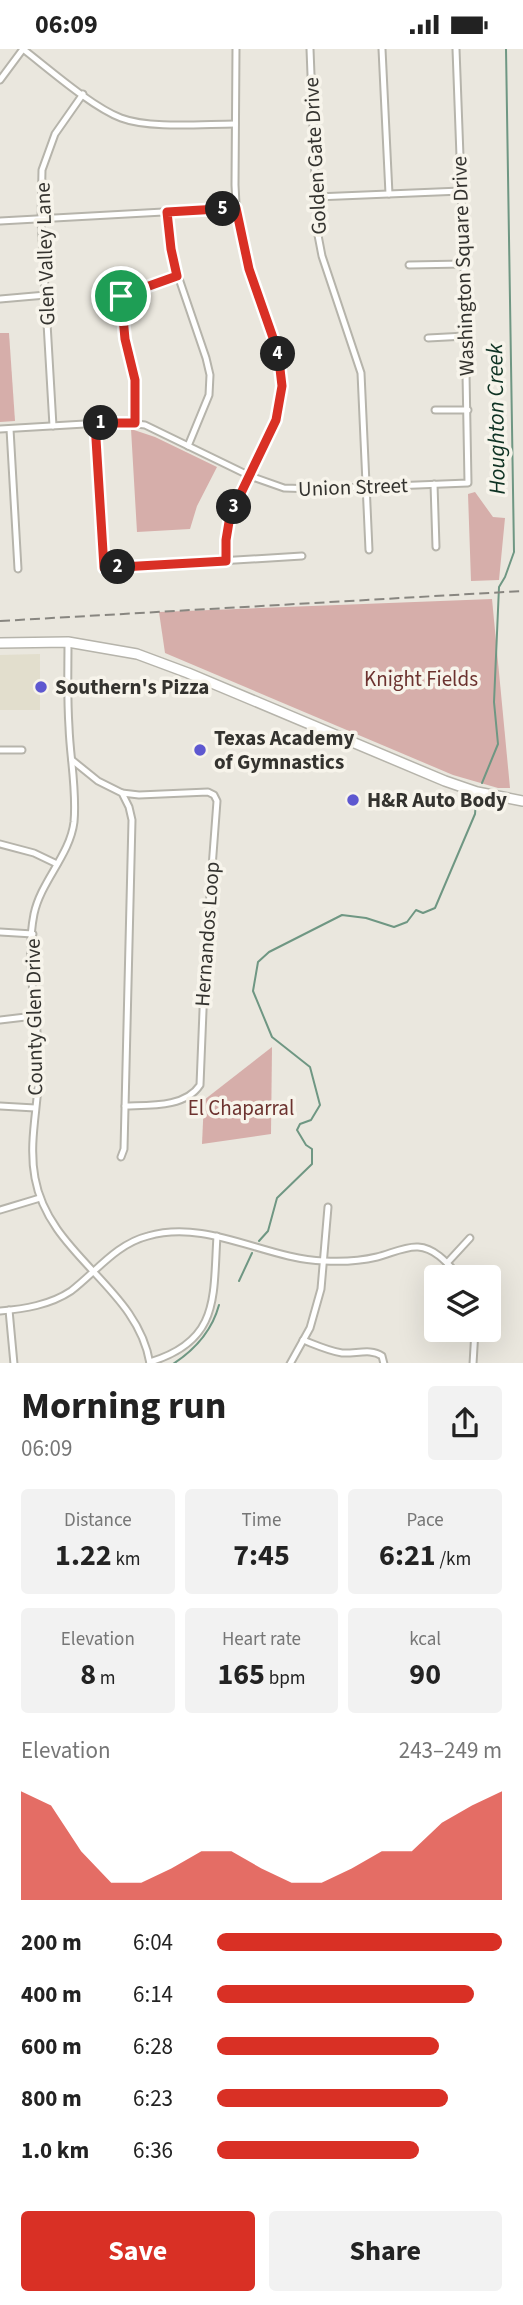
<!DOCTYPE html>
<meta charset="utf-8">
<style>
:root{--surface:#fff;--page:#f2f2f2;--text:#222;--muted:#767676;--accent:#d93025}
body{margin:0;font-family:"Source Sans 3",sans-serif;background:var(--page);color:var(--text);height:100vh;display:flex;flex-direction:column;font-size:26px;white-space:nowrap}
*{box-sizing:border-box;margin:0}
p{font-size:23px;color:var(--muted)}
.icon{flex:none;width:38px;height:38px;fill:none;stroke:currentColor;stroke-width:2;stroke-linecap:round;stroke-linejoin:round}
.map{position:relative;height:1314px;overflow:hidden}
.drawer{display:flex;flex-direction:column;background:var(--surface);flex:1}
.drawer>*{flex:none}
.tools{position:absolute;left:424px;top:1216px;display:grid;gap:14px}
.tools a{display:grid;place-items:center;width:77px;height:77px;border-radius:7px;background:var(--surface);box-shadow:0 7px 28px #0002;font-size:35px}
.pin{position:absolute;display:grid;place-items:center;width:60px;height:60px;color:#fff;margin:-30px;border:4px solid #fff;border-radius:50%;box-shadow:0 2px 7px #0007}
.km{position:absolute;width:35px;height:35px;margin:-18px;border-radius:50%;background:#222;color:#fff;font-size:19px;line-height:35px;text-align:center}
.round{display:grid;place-items:center;flex:none;width:74px;height:74px;border-radius:7px;background:var(--page)}
.overview{display:flex;align-items:center;justify-content:space-between;height:119px;padding:0 21px}
h1{font-size:38px;font-weight:700;line-height:52px}
.stats{display:grid;grid-template-columns:repeat(3,1fr);gap:10px;height:119px;padding:7px 21px}
.stats div{display:grid;align-content:center;border-radius:7px;background:var(--page);text-align:center}
.stats b{font-size:30px;font-weight:700}
.stats small{font-size:19px;font-weight:400}
.stats p{font-size:19px}
.chart{height:196px;padding:14px 21px}
.chart p{display:flex;justify-content:space-between}
.chart svg{width:100%;height:126px;margin-top:7px;fill:var(--accent);opacity:.7}
.button{display:flex;gap:14px;margin-top:auto;padding:14px 21px}
.button a{flex:1;height:80px;border-radius:7px;background:var(--accent);color:#fff;font-size:28px;font-weight:700;line-height:80px;text-align:center}
.button a+a{background:var(--page);color:var(--text)}
ul{padding:0 21px;list-style:none;font-size:23px}
li{display:grid;grid-template-columns:112px 84px 1fr;align-items:center;height:52px}
li i{height:18px;border-radius:9px;background:var(--accent)}
.status{display:flex;justify-content:space-between;align-items:center;height:49px;padding:0 35px;background:var(--surface);direction:ltr}
.status svg{height:19px;fill:currentColor}
.map>svg:first-child{display:block}
.built{fill:#e2decd}
.green{fill:#d6aeaa}
.lines{fill:none;stroke-linecap:round;stroke-linejoin:round}
.stream{stroke:#6f9783;stroke-width:2}
.minor-casing{stroke:#b6b4ab;stroke-width:9}
.primary-casing{stroke:#b6b4ab;stroke-width:12}
.minor{stroke:#fff;stroke-width:5}
.primary{stroke:#fff;stroke-width:9}
.rail{stroke:#888680;stroke-width:2;stroke-dasharray:10 5;stroke-linecap:butt}
.route-casing{stroke:#fff;stroke-width:14}
.route{stroke:#d93025;stroke-width:9}
.poi-dot{fill:#5e58d0;stroke:#f7f4eb;stroke-width:2.5}
.labels{text-anchor:middle;dominant-baseline:central;stroke-width:7;stroke-linejoin:round;paint-order:stroke}
.street-label{font-size:21px;fill:#34332f;stroke:#f7f4eb}
.park-label{font-size:21px;fill:#6c322f;stroke:#f7f4eb}
.poi-label{font-size:21px;font-weight:bold;fill:#34332f;stroke:#f7f4eb;text-anchor:start}
.water-label{font-size:23px;font-style:italic;fill:#0e3223;stroke:#f7f4eb}
</style>
<div class="status"><b>06:09</b><svg viewBox="0 0 49 12"><path d="M0 12V9h3v3zM5 12V6h3v6zM10 12V3h3v9zM15 12V0h3v12zM26 1h20v11H26zM47 4h2v5h-2z"/></svg></div>
<div class="map">
<svg width="523" height="1315" viewBox="0 0 523 1315">
<rect width="100%" height="100%" fill="#eae7de"/>
<!-- built -->
<path class="built" d="M40 605V661H0V606Z"/>
<!-- green -->
<g class="green">
<path d="M0 284H9L15 372 0 373Z"/>
<path d="M131 380 155 388 217 418 197 457 190 480 137 483Z"/>
<path d="M475 443 493 468 505 469 499 531 471 532 468 445Z"/>
<path d="M492 550 510 739H498L453 726 165 604 159 563Z"/>
<path d="M272 998 271 1085 202 1095 204 1051Z"/>
</g>
<g class="lines">
<!-- stream -->
<g class="stream">
<path d="M482 734 498 695 494 653 499 538 505 528 514 503 506 0"/>
<path d="M259 1192 268 1182 277 1149 312 1115V1100L306 1096 297 1081 300 1075 311 1071 320 1056 310 1018 272 988 253 942 258 913 269 903 342 866 366 869 394 878 407 873 416 861 423 864 435 859 475 765 476 753"/>
<path d="M239 1232 252 1204"/>
<path d="M173 1315C196 1300 212 1282 219 1256"/>
</g>
<defs>
<g id="minor">
<path d="M23 0C49 20 92 58 121 69 150 80 203 75 235 75"/>
<path d="M310 0 317 181 322 207 361 324 369 501"/>
<path d="M382 0 389 145"/>
<path d="M0 31 23 0"/>
<path d="M316 148 461 142"/>
<path d="M167 163 173 212 206 309 210 326 209 346 188 397"/>
<path d="M0 172 236 159"/>
<path d="M409 216 464 215"/>
<path d="M0 250 46 246"/>
<path d="M428 289 466 287"/>
<path d="M435 361H468"/>
<path d="M95 374 104 519 302 507"/>
<path d="M135 375V331L125 290 121 247 177 227"/>
<path d="M53 377 41 171 42 121 55 85 83 45"/>
<path d="M0 380 119 373 145 376 250 427 284 439 316 440 468 434 464 215 456 0"/>
<path d="M10 380 18 520"/>
<path d="M434 435 436 498"/>
<path d="M226 511 227 480 230 467 276 371 282 337 278 303 249 220 237 174 235 136 236 0"/>
<path d="M68 593C68 621 67 649 69 678 70 709 77 741 74 773 70 806 41 832 34 865 24 916 39 967 39 1018 39 1055 28 1092 35 1129 49 1207 138 1238 150 1315"/>
<path d="M0 701H22"/>
<path d="M72 711 98 732 122 744 129 758 132 771 124 1100 121 1108"/>
<path d="M122 744 139 746 208 743 214 746 217 752 205 912 200 1036C185 1059 148 1056 125 1057"/>
<path d="M0 795 34 804 57 815"/>
<path d="M0 883 33 885"/>
<path d="M0 971 34 967"/>
<path d="M0 1057 35 1059"/>
<path d="M0 1161 40 1149"/>
<path d="M447 1214 470 1189"/>
<path d="M9 1261 14 1315"/>
<path d="M0 1262C24 1260 50 1256 71 1242 96 1223 116 1195 148 1187 208 1170 265 1210 324 1212 342 1213 360 1212 377 1208 390 1205 405 1197 418 1198 436 1199 449 1216 460 1228"/>
<path d="M303 1291C316 1296 329 1302 342 1304 356 1305 371 1299 382 1307L384 1315"/>
<path d="M150 1313C220 1292 213 1248 217 1187"/>
<path d="M290 1315 310 1279 321 1240 328 1158"/>
<path d="M473 1315 475 1281"/>
</g>
<path id="primary" d="M0 594 68 593 137 605 188 624 445 732 477 743 523 752"/>
</defs>
<!-- minor casing -->
<use href="#minor" class="minor-casing"/>
<!-- primary casing -->
<use href="#primary" class="primary-casing"/>
<!-- minor -->
<use href="#minor" class="minor"/>
<!-- primary -->
<use href="#primary" class="primary"/>
<!-- rail -->
<path class="rail" d="M0 572 523 542"/>
</g>
<g class="lines">
<defs>
<path id="route" d="M236 159 249 220 278 303 282 337 276 371 230 467 226 491V512L104 519 95 374H135V331L125 290 121 247 177 227 171 200 167 163Z"/>
</defs>
<!-- route casing -->
<use href="#route" class="route-casing"/>
<!-- route -->
<use href="#route" class="route"/>
</g>
<!-- markers -->
<g class="poi-dot">
<circle cx="41" cy="638" r="7"/>
<circle cx="200" cy="701" r="7"/>
<circle cx="353" cy="751" r="7"/>
</g>
<g class="labels">
<!-- street labels -->
<g class="street-label">
<text transform="translate(315 107) rotate(-93)">Golden Gate Drive</text>
<text transform="translate(45 205) rotate(-92)">Glen Valley Lane</text>
<text transform="translate(463 217) rotate(-92)">Washington Square Drive</text>
<text transform="translate(353 438) rotate(-2)">Union Street</text>
<text transform="translate(207 885) rotate(-86)">Hernandos Loop</text>
<text transform="translate(34 968) rotate(-91)">County Glen Drive</text>
</g>
<!-- park labels -->
<g class="park-label">
<text x="421" y="630">Knight Fields</text>
<text x="241" y="1059">El Chaparral</text>
</g>
<!-- poi labels -->
<g class="poi-label">
<text x="55" y="638">Southern's Pizza</text>
<text x="214" y="689">Texas Academy<tspan x="214" dy="24">of Gymnastics</tspan></text>
<text x="367" y="751">H&amp;R Auto Body</text>
</g>
<!-- water labels -->
<g class="water-label">
<text transform="translate(496 370) rotate(-91)">Houghton Creek</text>
</g>
</g>
</svg>
<div class="tools">
<a><svg class="icon" aria-label="layers" viewBox="0 0 24 24"><path d="M12 4l9 5-9 5-9-5zM3 14l9 5 9-5"/></svg></a>
</div>
<div class="pin" style="left:121px;top:247px;background:#1e9e55"><svg class="icon" aria-label="arrive" viewBox="0 0 24 24"><path d="M6 21V4h12l-3 4 3 4H6"/></svg></div>
<b class="km" style="left:101px;top:374px">1</b>
<b class="km" style="left:118px;top:518px">2</b>
<b class="km" style="left:234px;top:458px">3</b>
<b class="km" style="left:278px;top:305px">4</b>
<b class="km" style="left:223px;top:160px">5</b>
</div>
<section class="drawer">
<div class="overview"><div><h1>Morning run</h1><p>06:09</p></div><a class="round"><svg class="icon" aria-label="share" viewBox="0 0 24 24"><path d="M12 15V3M7 8l5-5 5 5M5 13v7h14v-7"/></svg></a></div>
<div class="stats">
<div><p>Distance</p><b>1.22<small> km</small></b></div>
<div><p>Time</p><b>7:45</b></div>
<div><p>Pace</p><b>6:21<small> /km</small></b></div>
</div>
<div class="stats">
<div><p>Elevation</p><b>8<small> m</small></b></div>
<div><p>Heart rate</p><b>165<small> bpm</small></b></div>
<div><p>kcal</p><b>90</b></div>
</div>
<div class="chart"><p><span>Elevation</span>243–249 m</p>
<svg viewBox="0 0 160 44" preserveAspectRatio="none"><path d="M0 44V6L10 11L20 27L30 38L40 38L50 33L60 27L70 27L80 33L90 38L100 38L110 33L120 27L130 27L140 17L150 11L160 6V44z"/></svg>
</div>
<ul>
<li><b>200 m</b>6:04<i style="width:100%"></i></li>
<li><b>400 m</b>6:14<i style="width:90%"></i></li>
<li><b>600 m</b>6:28<i style="width:78%"></i></li>
<li><b>800 m</b>6:23<i style="width:81%"></i></li>
<li><b>1.0 km</b>6:36<i style="width:71%"></i></li>
</ul>
<div class="button"><a>Save</a><a>Share</a></div>
</section>
